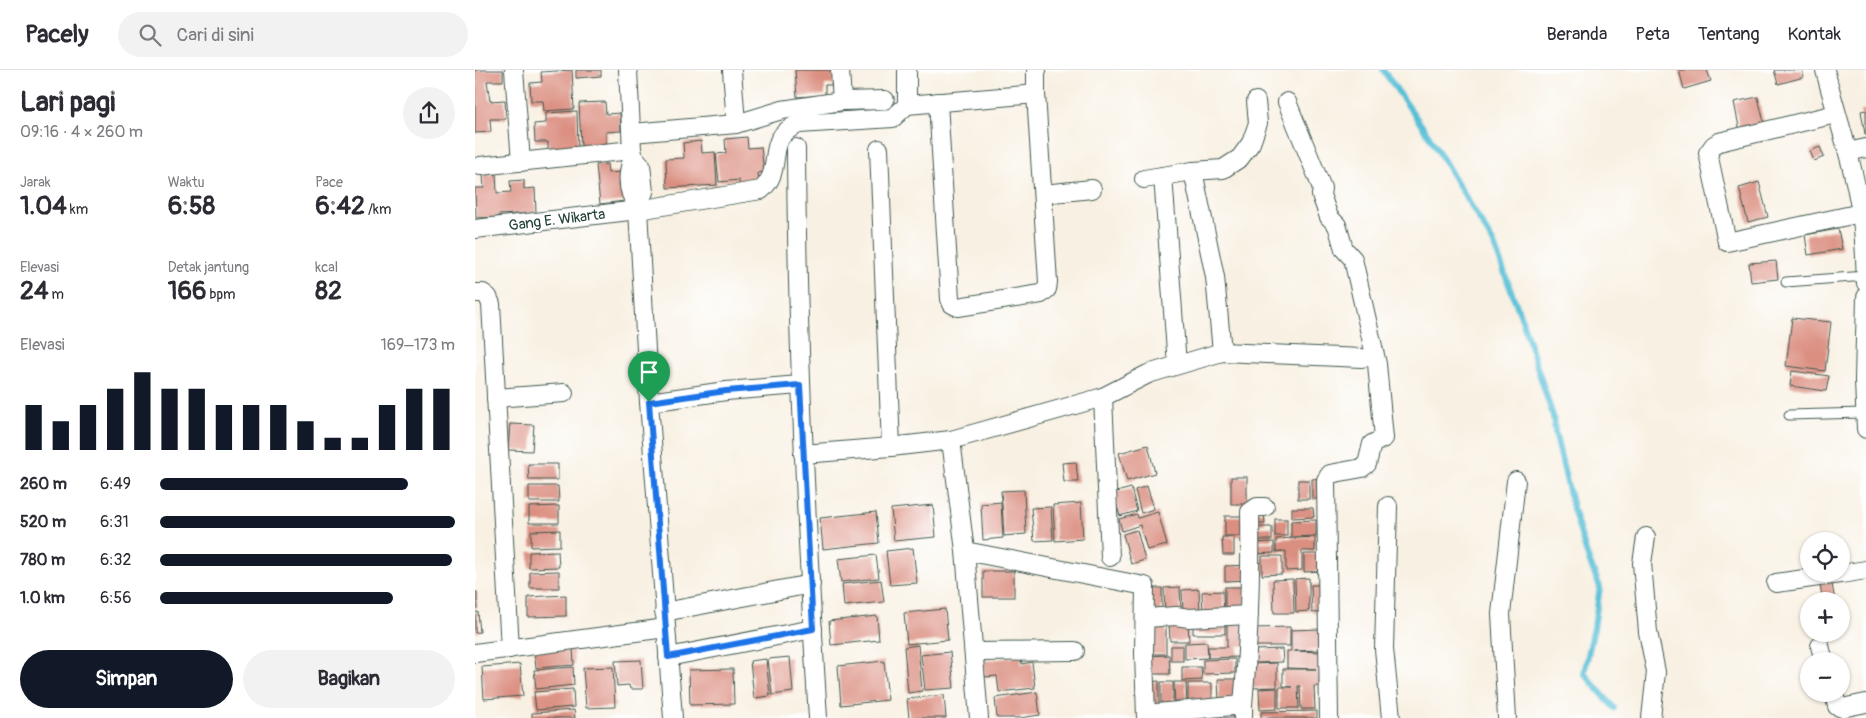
<!DOCTYPE html>
<html lang="id">
<meta charset="utf-8">
<style>
:root{--surface:#fff;--page:#f2f2f3;--text:#2b2b33;--muted:#7c7c81;--line:#e1e1e2;--accent:#111827}
body{margin:0;font-family:Pangolin,sans-serif;background:var(--page);color:var(--text);height:100vh;display:flex;flex-direction:column;font-size:19px;white-space:nowrap}
*{box-sizing:border-box;margin:0}
p{font-size:16px;color:var(--muted)}
.icon{flex:none;width:28px;height:28px;fill:none;stroke:currentColor;stroke-width:2;stroke-linecap:round;stroke-linejoin:round}
.map{position:relative;flex:1;overflow:hidden}
.side{display:flex;flex-direction:column;background:var(--surface);width:475px}
.side>*{flex:none}
.buttons{position:absolute;left:1325px;top:462px;display:grid;gap:10px}
.buttons a{display:grid;place-items:center;width:50px;height:50px;border-radius:50%;background:var(--surface);box-shadow:0 1px 4px #0004;font-size:25px}
.pin{position:absolute;display:grid;place-items:center;width:42px;height:42px;color:#fff;margin:-51px -21px;border-radius:50% 50% 50% 0;rotate:-45deg;box-shadow:0 0 5px #0007}
.pin .icon{rotate:45deg}
.round{display:grid;place-items:center;flex:none;width:52px;height:52px;border-radius:26px;background:var(--page)}
.overview{display:flex;align-items:center;justify-content:space-between;height:85px;padding:0 20px}
h1{font-size:28px;font-weight:800;line-height:38px}
.figures{display:grid;grid-template-columns:repeat(3,1fr);gap:8px;height:85px;padding:5px 20px}
.figures div{display:grid;align-content:center}
.figures b{font-size:25px;font-weight:800}
.figures small{font-size:14px;font-weight:400}
.figures p{font-size:14px}
.chart{height:140px;padding:10px 20px}
.chart p{display:flex;justify-content:space-between}
.chart svg{width:100%;height:90px;margin-top:5px;stroke:var(--accent);stroke-width:6}
.button{display:flex;gap:10px;margin-top:auto;padding:10px 20px}
.button a{flex:1;height:58px;border-radius:30px;background:var(--accent);color:#fff;font-size:20px;font-weight:800;line-height:58px;text-align:center}
.button a+a{background:var(--page);color:var(--text)}
ul{padding:0 20px;list-style:none;font-size:16px}
li{display:grid;grid-template-columns:80px 60px 1fr;align-items:center;height:38px}
li i{height:12px;border-radius:6px;background:var(--accent)}
header{display:flex;align-items:center;gap:30px;box-sizing:border-box;height:70px;padding:0 25px;background:var(--surface);border-bottom:1px solid var(--line)}
header strong{font-size:24px}
nav{display:flex;gap:28px;margin-inline-start:auto;font-size:18px}
.search{width:350px;height:45px;background:var(--page);display:flex;align-items:center;gap:12px;box-sizing:border-box;padding:0 18px;border-radius:28px;color:var(--muted);font-size:19px}
main{display:flex;flex:1;min-height:0}
.map>svg:first-child{display:block}
.lines{fill:none;stroke-linecap:round;stroke-linejoin:round}
.stream{stroke:#59c0d7;stroke-width:6}
.building{fill:#db8f81}
.service-casing{stroke:#40584e;stroke-width:11}
.minor-casing{stroke:#40584e;stroke-width:20}
.service{stroke:#fff;stroke-width:9}
.minor{stroke:#fff;stroke-width:18}
.route-casing{stroke:#fff;stroke-width:10}
.route{stroke:#1a73e8;stroke-width:6}
.labels{text-anchor:middle;dominant-baseline:central;stroke-width:4.5;stroke-linejoin:round;paint-order:stroke}
.street-label{font-size:15px;fill:#1f3d34;stroke:#fff}
</style>
<header>
<strong>Pacely</strong>
<div class="search"><svg class="icon" aria-label="search" viewBox="0 0 24 24"><circle cx="10" cy="10" r="6"/><path d="M15 15l6 6"/></svg>Cari di sini</div>
<nav><a>Beranda</a><a>Peta</a><a>Tentang</a><a>Kontak</a></nav>
</header>
<main>
<section class="side">
<div class="overview"><div><h1>Lari pagi</h1><p>09:16 · 4 × 260 m</p></div><a class="round"><svg class="icon" aria-label="share" viewBox="0 0 24 24"><path d="M12 15V3M7 8l5-5 5 5M5 13v7h14v-7"/></svg></a></div>
<div class="figures">
<div><p>Jarak</p><b>1.04<small> km</small></b></div>
<div><p>Waktu</p><b>6:58</b></div>
<div><p>Pace</p><b>6:42<small> /km</small></b></div>
</div>
<div class="figures">
<div><p>Elevasi</p><b>24<small> m</small></b></div>
<div><p>Detak jantung</p><b>166<small> bpm</small></b></div>
<div><p>kcal</p><b>82</b></div>
</div>
<div class="chart"><p><span>Elevasi</span>169–173 m</p>
<svg viewBox="0 0 160 44" preserveAspectRatio="none"><path d="M5 44V22M15 44V30M25 44V22M35 44V14M45 44V6M55 44V14M65 44V14M75 44V22M85 44V22M95 44V22M105 44V30M115 44V38M125 44V38M135 44V22M145 44V14M155 44V14"/></svg>
</div>
<ul>
<li><b>260 m</b>6:49<i style="width:84%"></i></li>
<li><b>520 m</b>6:31<i style="width:100%"></i></li>
<li><b>780 m</b>6:32<i style="width:99%"></i></li>
<li><b>1.0 km</b>6:56<i style="width:79%"></i></li>
</ul>
<div class="button"><a>Simpan</a><a>Bagikan</a></div>
</section>
<div class="map">
<svg width="1391" height="648" viewBox="0 0 1391 648">
<rect width="100%" height="100%" fill="#fff"/>
<filter id="ink" filterUnits="userSpaceOnUse"><feTurbulence type="fractalNoise" baseFrequency=".02" numOctaves="2"/><feDisplacementMap in="SourceGraphic" scale="10" xChannelSelector="R" yChannelSelector="G"/><feConvolveMatrix kernelMatrix="1 2 1 2 8 2 1 2 1" color-interpolation-filters="sRGB"/></filter>
<filter id="wash" filterUnits="userSpaceOnUse"><feTurbulence type="fractalNoise" baseFrequency=".0096" numOctaves="4" result="noise"/><feDisplacementMap in="SourceGraphic" scale="20" xChannelSelector="R" yChannelSelector="G"/><feGaussianBlur stdDeviation="1.12" result="paint"/><feColorMatrix in="noise" values="0 0 0 0 0 0 0 0 0 0 0 0 0 0 0 0 0 1.4 0 .05"/><feComposite in="paint" operator="in"/></filter>
<g filter="url(#wash)">
<rect width="100%" height="100%" fill="#f8f0e2"/>
<g class="lines">
<!-- stream -->
<path class="stream" d="M908 0 954 66 1018 172 1046 247 1078 346 1080 362 1099 442 1113 488 1125 517 1119 558 1109 603 1139 638"/>
</g>
<g id="blocks">
<!-- building -->
<g class="building">
<path d="M0 0H28V11H12L15 31 30 30 31 49H15L16 62 0 63Z"/>
<path d="M97 0 99 39 69 41 68 31H56L55 13 67 12 66 2Z"/>
<path d="M101 0H126V6L101 8Z"/>
<path d="M320 0H358L359 15H350V25L322 27Z"/>
<path d="M1204 0H1232L1236 11 1209 19Z"/>
<path d="M1299 0H1327L1329 7 1303 14Z"/>
<path d="M1283 27 1290 57 1265 62 1259 32Z"/>
<path d="M130 32 131 44 145 43 146 61 131 62V74L106 76 104 33Z"/>
<path d="M1391 40V64H1390L1386 41Z"/>
<path d="M102 41 103 80 73 82V72H60L59 54 71 53V43Z"/>
<path d="M272 67 273 78 286 77 289 102 283 103 284 113 264 115V110L244 112 241 84 251 83 250 69Z"/>
<path d="M226 71 227 83 240 82 242 115 192 118 191 89 209 88 208 73Z"/>
<path d="M1345 77 1349 87 1339 91 1335 81Z"/>
<path d="M132 94 133 103 147 102 150 131 125 134 121 95Z"/>
<path d="M21 104 22 123 36 122 35 111 49 110V119L60 118 61 143 23 145V147L1 148 0 118H9L8 105Z"/>
<path d="M1284 112 1293 147 1273 152 1264 118Z"/>
<path d="M1363 159 1367 179 1333 185 1330 165Z"/>
<path d="M1301 191 1303 209 1276 212 1274 193Z"/>
<path d="M1317 248 1356 252 1350 301 1311 296Z"/>
<path d="M1317 301 1354 306 1351 321 1315 316Z"/>
<path d="M35 354 59 355 57 381 33 380Z"/>
<path d="M673 375 680 403 652 411 644 383Z"/>
<path d="M601 392 603 412H589L587 393Z"/>
<path d="M53 394H83V410H54Z"/>
<rect x="756" y="407" width="16" height="27"/>
<path d="M849 408V429H837V409Z"/>
<rect x="823" y="410" width="11" height="19"/>
<path d="M54 416H83L84 432H54Z"/>
<path d="M672 416 679 439 666 443 660 420Z"/>
<path d="M656 418 662 441 645 446 638 423Z"/>
<path d="M549 420 551 464 529 466 526 421Z"/>
<path d="M526 432 528 468 508 470 506 434Z"/>
<path d="M606 433 608 469 580 471 578 435Z"/>
<path d="M458 435 461 467 419 471 416 439Z"/>
<path d="M84 436V453H54V437Z"/>
<path d="M576 437 578 470 559 471 556 438Z"/>
<path d="M817 438H838L839 447 817 448Z"/>
<path d="M401 442 404 473 348 479 345 448Z"/>
<path d="M683 442 692 475 672 480 665 455 647 461 644 449 662 444 663 448Z"/>
<path d="M777 442H789L790 454H777Z"/>
<rect x="750" y="446" width="21" height="20"/>
<rect x="800" y="449" width="12" height="17"/>
<path d="M841 450V466L816 467V451Z"/>
<rect x="778" y="457" width="19" height="13"/>
<path d="M85 460V476L56 477V461Z"/>
<path d="M662 460 670 490 656 494 648 464Z"/>
<path d="M747 467H759V485H748Z"/>
<path d="M840 467V481H827V500L811 501V481L801 482V469Z"/>
<path d="M799 472V483L777 484V473Z"/>
<path d="M438 478 442 513 415 515 411 481Z"/>
<path d="M83 481 84 497 54 498V482Z"/>
<path d="M829 484H848L849 501 829 502Z"/>
<path d="M401 485 404 508 366 512 363 489Z"/>
<path d="M787 486H807V504L787 505Z"/>
<path d="M775 495V510L750 511V496Z"/>
<path d="M84 501V518H55V502Z"/>
<rect x="508" y="501" width="31" height="26"/>
<path d="M834 508V541L821 542 820 509Z"/>
<path d="M1356 508 1360 531H1348L1344 511Z"/>
<path d="M818 509 819 543H799L798 510Z"/>
<path d="M406 510 409 532 369 536 367 514Z"/>
<path d="M836 515H850V542L837 543Z"/>
<path d="M705 517 706 542H690L689 518Z"/>
<rect x="750" y="517" width="21" height="25"/>
<path d="M673 518H687V543L674 544Z"/>
<path d="M724 519 725 543 708 544 707 520Z"/>
<path d="M748 521 749 543 728 544 727 522Z"/>
<rect x="0" y="522" width="2" height="16"/>
<path d="M91 525V546L53 547V527Z"/>
<path d="M470 539 473 570 432 574 429 543Z"/>
<path d="M0 542H3L5 562 0 563Z"/>
<path d="M402 546 404 570 356 575 354 551Z"/>
<path d="M752 547H772L773 576H763V587L733 588V577H752Z"/>
<rect x="718" y="549" width="32" height="15"/>
<path d="M673 551H691V584H674Z"/>
<path d="M713 552 714 571H695L694 553Z"/>
<path d="M815 557V576H781L780 558Z"/>
<path d="M846 559 847 580 819 581 845 582 844 616H839L840 639H826L825 616H823L824 638H804V617H817L808 616V599H841L812 598V581H816V560Z"/>
<path d="M732 572 733 588 710 589V573Z"/>
<path d="M443 575 447 621 433 623 429 577Z"/>
<rect x="696" y="576" width="12" height="15"/>
<path d="M98 577 99 595 61 598 59 580Z"/>
<path d="M807 579 808 592 780 593 779 580Z"/>
<path d="M475 582 479 618 450 620 446 585Z"/>
<path d="M694 585 695 604H672V586Z"/>
<path d="M546 586 547 594 557 592 560 618 524 622 522 606 510 607 508 591Z"/>
<path d="M315 587 318 622 297 625 293 589Z"/>
<path d="M291 589 295 626 279 628 275 591Z"/>
<path d="M760 589V603L728 604V590Z"/>
<path d="M166 590 168 619H155L154 615 142 616 140 591Z"/>
<path d="M409 591 413 630 366 635 363 596Z"/>
<path d="M802 593V617L777 618 776 594Z"/>
<path d="M45 594 48 626 9 629 7 597Z"/>
<path d="M98 597 99 615 61 619 59 600Z"/>
<path d="M138 597 140 637 111 638 108 598Z"/>
<path d="M707 597H726L727 610 707 611Z"/>
<path d="M258 599 259 634 215 635 214 600Z"/>
<path d="M743 609H763L764 632 744 633Z"/>
<path d="M684 611V635L674 636 673 612Z"/>
<path d="M686 612H698V636L686 637Z"/>
<path d="M699 612H711L712 638H700Z"/>
<path d="M713 613H737V635L713 636Z"/>
<path d="M802 618V639L785 640 784 619Z"/>
<path d="M98 619 99 637 61 640 59 622Z"/>
<path d="M562 622 565 645 545 648H522L520 628Z"/>
<path d="M469 625 471 648H434L432 629Z"/>
<path d="M760 638 761 648H731L730 641Z"/>
<path d="M99 640 100 648H57V643Z"/>
<path d="M842 641V648H786V642Z"/>
</g>
</g>
</g>
<g filter="url(#ink)">
<use href="#blocks" fill-opacity="0" stroke="#40584e" stroke-width="1"/>
<g class="lines">
<defs>
<g id="service">
<path d="M1311 212 1391 206"/>
<path d="M1314 345 1389 343"/>
</g>
<g id="minor">
<path d="M39 0 46 92"/>
<path d="M153 0 157 80 159 87 166 95 169 122 163 134"/>
<path d="M257 0 261 54"/>
<path d="M365 0 367 31"/>
<path d="M432 0V35"/>
<path d="M1350 0C1362 48 1379 95 1386 144 1390 167 1390 190 1391 213"/>
<path d="M463 32 475 229 477 234 483 237 566 224 572 219 573 212 561 24V2L562 0"/>
<path d="M812 32 847 118 846 125 854 147 862 155 869 179 878 189 902 294 909 368 897 374 892 394 887 398 855 404 851 410 854 648"/>
<path d="M1361 44 1244 72 1239 75 1233 83 1252 172 1386 143"/>
<path d="M157 63 261 54 307 40 367 31 410 30"/>
<path d="M321 78C322 268 331 458 343 648"/>
<path d="M404 79 416 377"/>
<path d="M1373 82 1391 78"/>
<path d="M159 87C153 97 152 113 156 124 159 130 163 133 163 140L174 332 198 648"/>
<path d="M5 96 157 80"/>
<path d="M718 101 748 99 765 88 776 73 783 53 781 31"/>
<path d="M688 106 702 295"/>
<path d="M669 109 718 101 740 207 747 282"/>
<path d="M568 124 617 119"/>
<path d="M0 159 163 140 286 120C311 99 287 68 324 54L418 48 432 35 561 24"/>
<path d="M0 223H8L13 227 16 234 35 579"/>
<path d="M1391 227 1389 310 1391 359"/>
<path d="M628 327 635 487"/>
<path d="M21 328 89 323"/>
<path d="M174 332 251 321 325 315"/>
<path d="M476 370 490 481 504 648"/>
<path d="M328 384 416 377 476 370 628 327 673 304 747 282 887 288"/>
<path d="M913 436 909 579 916 648"/>
<path d="M1171 467 1167 493 1173 562 1181 602 1176 648"/>
<path d="M490 481 670 516 669 583 671 648"/>
<path d="M1366 504 1391 500"/>
<path d="M1301 513 1365 504"/>
<path d="M189 542 336 514"/>
<path d="M671 548 701 546 714 548 774 545"/>
<path d="M1345 576 1349 591"/>
<path d="M499 582 600 581"/>
<path d="M0 583 191 558"/>
<path d="M193 587 338 559"/>
<path d="M1359 624 1362 636 1367 638 1391 633"/>
<path d="M768 635C774 571 776 507 775 442L782 437H790"/>
<path d="M671 644 768 635V648"/>
<path d="M1032 648 1026 544 1041 411"/>
</g>
</defs>
<!-- service casing -->
<use href="#service" class="service-casing"/>
<!-- minor casing -->
<use href="#minor" class="minor-casing"/>
<!-- service -->
<use href="#service" class="service"/>
<!-- minor -->
<use href="#minor" class="minor"/>
</g>
</g>
<g class="lines" filter="url(#ink)">
<defs>
<path id="route" d="M325 315 338 559 193 587 174 332 251 321Z"/>
</defs>
<!-- route casing -->
<use href="#route" class="route-casing"/>
<!-- route -->
<use href="#route" class="route"/>
</g>
<g class="labels">
<!-- street labels -->
<g class="street-label">
<text transform="translate(82 150) rotate(-7)">Gang E. Wikarta</text>
</g>
</g>
</svg>
<div class="buttons">
<a><svg class="icon" aria-label="locate" viewBox="0 0 24 24"><circle cx="12" cy="12" r="6"/><path d="M12 2v4M12 18v4M2 12h4M18 12h4"/></svg></a>
<a>+</a>
<a>−</a>
</div>
<div class="pin" style="left:174px;top:332px;background:#1e9e55"><svg class="icon" aria-label="arrive" viewBox="0 0 24 24"><path d="M6 21V4h12l-3 4 3 4H6"/></svg></div>
</div>
</main>
